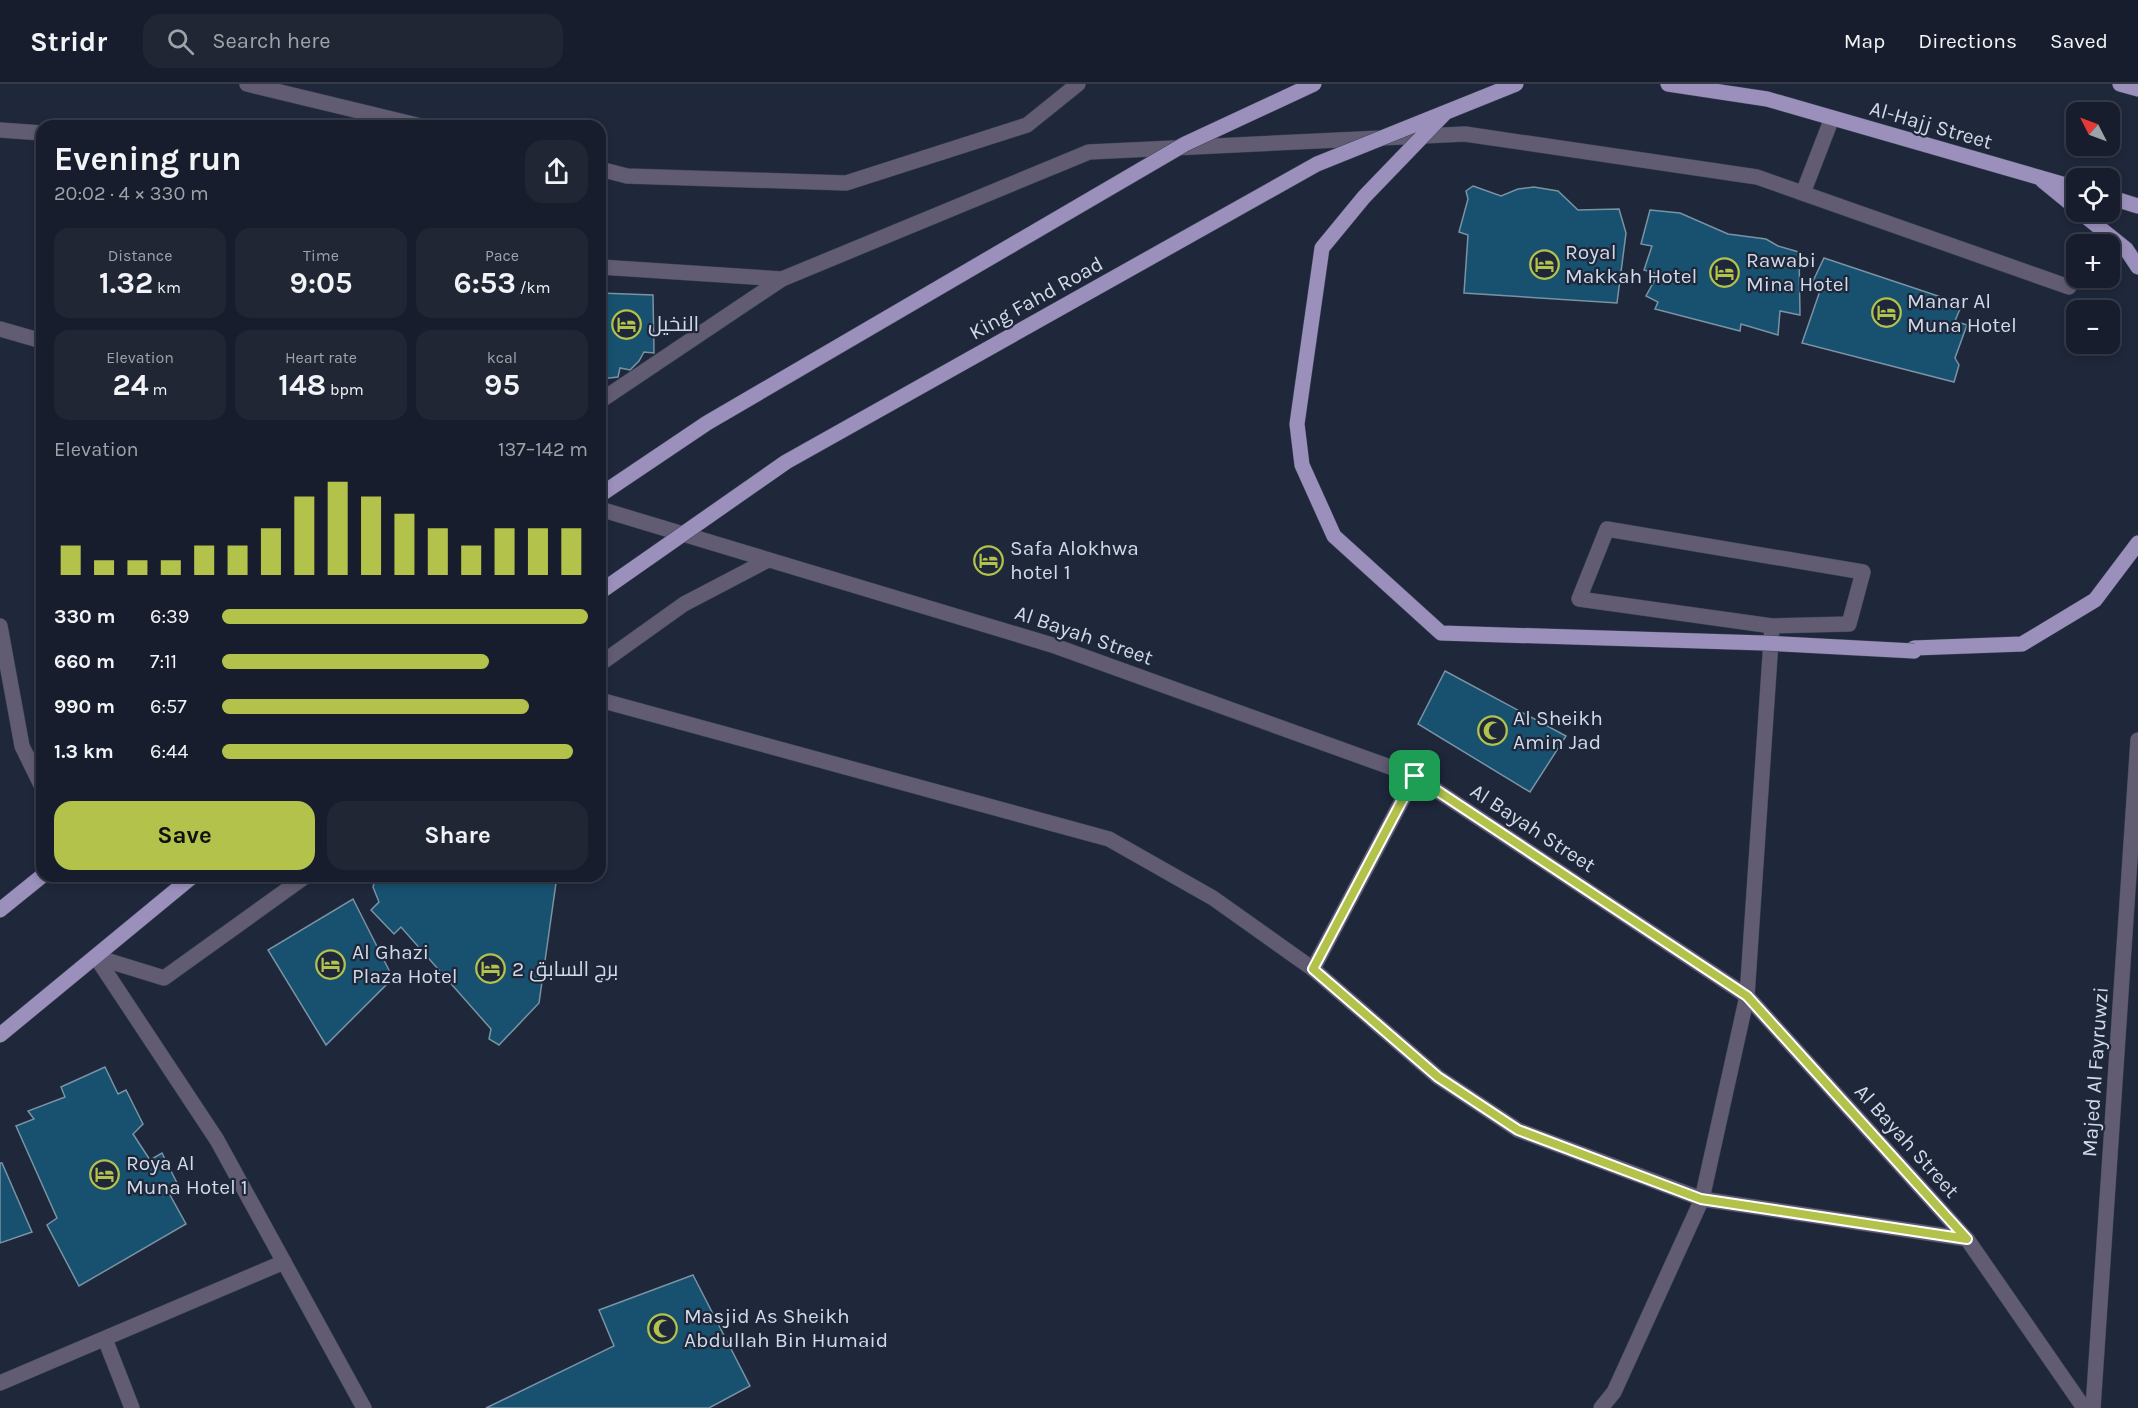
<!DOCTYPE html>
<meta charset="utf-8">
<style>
:root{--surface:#171d2c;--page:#202634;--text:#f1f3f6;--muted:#9ea2a9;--line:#363b48;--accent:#b3c24b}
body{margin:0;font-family:Karla,Cairo,sans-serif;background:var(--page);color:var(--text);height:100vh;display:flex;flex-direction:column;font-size:22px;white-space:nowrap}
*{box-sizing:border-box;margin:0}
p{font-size:20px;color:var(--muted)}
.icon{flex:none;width:33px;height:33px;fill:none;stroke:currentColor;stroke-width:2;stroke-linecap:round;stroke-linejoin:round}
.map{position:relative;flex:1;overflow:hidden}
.drawer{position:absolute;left:36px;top:36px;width:570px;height:762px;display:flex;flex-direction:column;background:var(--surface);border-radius:18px;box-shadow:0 3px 9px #0003,0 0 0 2px var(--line)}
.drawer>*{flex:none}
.needle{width:39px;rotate:312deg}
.fabs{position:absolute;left:2066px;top:18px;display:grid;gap:12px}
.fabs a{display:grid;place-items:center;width:54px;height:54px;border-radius:12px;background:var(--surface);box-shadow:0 3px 9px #0003,0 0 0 2px var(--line);font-size:30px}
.pin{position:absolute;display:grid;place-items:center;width:51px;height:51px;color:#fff;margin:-26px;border-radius:12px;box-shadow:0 3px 9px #0006}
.round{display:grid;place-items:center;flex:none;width:63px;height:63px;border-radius:18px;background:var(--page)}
.summary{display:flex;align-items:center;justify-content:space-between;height:102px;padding:0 18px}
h1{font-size:33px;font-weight:700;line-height:45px}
.metrics{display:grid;grid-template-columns:repeat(3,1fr);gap:9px;height:102px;padding:6px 18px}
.metrics div{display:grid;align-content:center;border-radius:15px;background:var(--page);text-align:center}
.metrics b{font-size:30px;font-weight:700}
.metrics small{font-size:16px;font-weight:400}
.metrics p{font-size:16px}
.chart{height:168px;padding:12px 18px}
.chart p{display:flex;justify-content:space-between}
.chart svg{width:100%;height:108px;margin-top:6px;stroke:var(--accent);stroke-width:6}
.action{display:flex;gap:12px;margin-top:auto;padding:12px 18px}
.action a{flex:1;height:69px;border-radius:18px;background:var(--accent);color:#111;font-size:24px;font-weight:700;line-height:69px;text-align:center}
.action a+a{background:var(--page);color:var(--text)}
ul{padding:0 18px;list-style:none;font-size:20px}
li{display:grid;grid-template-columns:96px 72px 1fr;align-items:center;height:45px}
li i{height:15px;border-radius:8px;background:var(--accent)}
header{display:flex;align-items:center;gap:36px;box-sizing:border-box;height:84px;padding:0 30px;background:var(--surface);border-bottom:2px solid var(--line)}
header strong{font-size:28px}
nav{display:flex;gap:33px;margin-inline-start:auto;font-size:21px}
.search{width:420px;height:54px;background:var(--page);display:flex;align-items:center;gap:15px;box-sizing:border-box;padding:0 21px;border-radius:18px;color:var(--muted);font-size:22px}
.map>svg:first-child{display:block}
.building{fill:#17516f;stroke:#7993a4;stroke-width:1.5}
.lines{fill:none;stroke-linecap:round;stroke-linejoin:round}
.minor-casing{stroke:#3c4356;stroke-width:16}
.major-casing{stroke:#3c4356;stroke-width:16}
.minor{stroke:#615c72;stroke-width:15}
.major{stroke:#9b90bc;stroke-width:15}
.major-bridge-casing{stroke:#3c4356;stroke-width:16;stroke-linecap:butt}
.major-bridge{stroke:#9b90bc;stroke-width:15}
.route-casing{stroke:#fff;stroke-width:12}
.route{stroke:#b3c24b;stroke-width:8}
.labels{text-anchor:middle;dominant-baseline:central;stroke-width:4.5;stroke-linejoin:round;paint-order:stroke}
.street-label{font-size:21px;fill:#d2d9e6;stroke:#1f273b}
.poi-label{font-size:21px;fill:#d2d9e6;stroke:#1f273b;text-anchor:start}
</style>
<header>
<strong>Stridr</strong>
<div class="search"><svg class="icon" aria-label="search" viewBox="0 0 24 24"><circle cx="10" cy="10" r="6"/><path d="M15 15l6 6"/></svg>Search here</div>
<nav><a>Map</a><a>Directions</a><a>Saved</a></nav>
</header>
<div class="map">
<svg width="2138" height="1324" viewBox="0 0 2138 1324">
<rect width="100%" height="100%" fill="#1f273b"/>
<!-- building -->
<g class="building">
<path d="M1473 102 1501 112 1518 105 1534 103 1558 107 1578 126 1619 125 1626 149 1617 219 1464 209 1468 151 1459 148 1468 115 1466 107Z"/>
<path d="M1650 126 1680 129 1728 150 1766 155 1778 162 1799 168 1800 231 1780 227 1778 251 1741 240 1740 247 1655 225 1658 218 1646 212 1658 190 1644 186 1652 162 1641 160Z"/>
<path d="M1824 174 1962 220 1955 237 1967 241 1955 274 1959 281 1954 298 1802 259 1821 204 1813 197Z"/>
<path d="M600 209 653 211 654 269 644 268 639 277 630 286 620 284 618 293 600 295Z"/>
<path d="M1445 587 1566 652 1530 708 1418 640Z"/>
<path d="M376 792H557L539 919 499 961 489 955 491 945 401 843 394 850 371 826 379 818 373 803Z"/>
<path d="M353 815 393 894 326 961 268 866Z"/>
<path d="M105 983 118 1010 126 1006 143 1040 133 1050 150 1076 162 1069 180 1105 170 1111 186 1140 79 1202 47 1141 57 1134 16 1042 34 1035 28 1027 65 1013 61 1003Z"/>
<path d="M0 1079H2L32 1148 0 1159Z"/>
<path d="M693 1191 750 1302 709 1324H486L614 1262 599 1226Z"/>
</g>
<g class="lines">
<defs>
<g id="minor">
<path d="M247 0 421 42"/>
<path d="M0 46 42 49"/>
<path d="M600 85 627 92 846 99 1027 41 1078 0"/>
<path d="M1803 109 1832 34"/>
<path d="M600 183 782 195 1089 68 1465 50 1757 93 2069 203"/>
<path d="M0 245 42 257"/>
<path d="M600 317 782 195"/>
<path d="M600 425 1052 561 1415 692 1747 912 1967 1155 2084 1324"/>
<path d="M1607 445 1863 488 1849 540 1772 542 1579 515Z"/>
<path d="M0 542 22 662 42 703"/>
<path d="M600 580 684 520 768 476"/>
<path d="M600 616 1109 755 1213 814 1313 885 1438 993 1518 1046 1702 1115 1967 1155"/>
<path d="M96 873 217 1056 364 1324"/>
<path d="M96 873 164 894 306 792"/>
<path d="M1313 885 1415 692"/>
<path d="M105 1255 132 1324"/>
<path d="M0 1299 284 1178"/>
<path d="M1601 1324 1614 1308 1702 1115 1747 912 1772 542"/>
<path d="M2093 1324 2138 656"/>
</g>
<g id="major">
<path d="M1668 0 1767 15 2076 104"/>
<path d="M2120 0 2138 5"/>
<path d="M2043 97 2076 124"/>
<path d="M2109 113 2138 122"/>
<path d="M2080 128 2126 165 2138 183"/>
<path d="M1914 567V564L2022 560 2095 516 2138 459"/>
<path d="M0 826 42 792"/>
<path d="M0 951 193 792"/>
</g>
</defs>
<!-- minor casing -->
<use href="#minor" class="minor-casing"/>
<!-- major casing -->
<use href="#major" class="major-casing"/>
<!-- minor -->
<use href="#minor" class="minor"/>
<!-- major -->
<use href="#major" class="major"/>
<defs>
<g id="major-bridge">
<path d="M1445 29 1364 113 1322 164 1297 340 1302 381 1334 452 1441 549 1764 559 1914 567"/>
<path d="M600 411 707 339 1185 60 1314 0"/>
<path d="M600 508 786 378 1317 80 1516 0"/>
</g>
</defs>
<!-- major-bridge casing -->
<use href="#major-bridge" class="major-bridge-casing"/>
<!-- major-bridge -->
<use href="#major-bridge" class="major-bridge"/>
</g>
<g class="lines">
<defs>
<path id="route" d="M1415 692 1747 912 1967 1155 1701 1115 1518 1046 1438 993 1313 885Z"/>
</defs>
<!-- route casing -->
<use href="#route" class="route-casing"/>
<!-- route -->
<use href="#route" class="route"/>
</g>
<!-- icons -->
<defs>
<symbol id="hotel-ring" viewBox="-11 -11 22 22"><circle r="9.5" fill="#1f273b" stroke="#b3c24b" stroke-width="1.5"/><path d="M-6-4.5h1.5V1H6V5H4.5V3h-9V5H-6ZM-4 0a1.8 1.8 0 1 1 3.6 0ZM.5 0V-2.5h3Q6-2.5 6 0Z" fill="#b3c24b"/></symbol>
<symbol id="mosque-ring" viewBox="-11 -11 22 22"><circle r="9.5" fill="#1f273b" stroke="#b3c24b" stroke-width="1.5"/><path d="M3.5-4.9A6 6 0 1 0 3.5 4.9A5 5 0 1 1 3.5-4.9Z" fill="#b3c24b"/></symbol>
</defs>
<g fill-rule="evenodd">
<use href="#hotel-ring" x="1528" y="164" width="33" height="33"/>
<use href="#hotel-ring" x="1708" y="172" width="33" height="33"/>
<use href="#hotel-ring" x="1870" y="212" width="33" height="33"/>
<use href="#hotel-ring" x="610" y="224" width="33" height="33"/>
<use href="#hotel-ring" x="972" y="460" width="33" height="33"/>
<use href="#mosque-ring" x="1476" y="630" width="33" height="33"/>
<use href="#hotel-ring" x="314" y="864" width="33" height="33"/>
<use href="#hotel-ring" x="474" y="868" width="33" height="33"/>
<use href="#hotel-ring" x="88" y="1074" width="33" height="33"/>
<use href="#mosque-ring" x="646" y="1228" width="33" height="33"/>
</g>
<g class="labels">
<!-- street labels -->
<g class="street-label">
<text transform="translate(1931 41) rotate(16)">Al-Hajj Street</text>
<text transform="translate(1036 214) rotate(-29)">King Fahd Road</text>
<text transform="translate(1084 551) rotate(19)">Al Bayah Street</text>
<text transform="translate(1533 744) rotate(33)">Al Bayah Street</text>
<text transform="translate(2095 988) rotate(-86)">Majed Al Fayruwzi</text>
<text transform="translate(1907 1057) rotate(48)">Al Bayah Street</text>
</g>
<!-- poi labels -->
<g class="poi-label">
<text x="1565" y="168">Royal<tspan x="1565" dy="24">Makkah Hotel</tspan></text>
<text x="1746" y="176">Rawabi<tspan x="1746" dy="24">Mina Hotel</tspan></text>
<text x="1907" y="217">Manar Al<tspan x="1907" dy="24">Muna Hotel</tspan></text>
<text x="648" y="240">النخيل</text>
<text x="1010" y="464">Safa Alokhwa<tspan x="1010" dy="24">hotel 1</tspan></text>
<text x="1513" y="634">Al Sheikh<tspan x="1513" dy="24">Amin Jad</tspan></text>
<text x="352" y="868">Al Ghazi<tspan x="352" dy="24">Plaza Hotel</tspan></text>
<text x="512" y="885">برج السابق 2</text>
<text x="126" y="1079">Roya Al<tspan x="126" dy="24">Muna Hotel 1</tspan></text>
<text x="684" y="1232">Masjid As Sheikh<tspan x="684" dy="24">Abdullah Bin Humaid</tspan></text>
</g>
</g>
</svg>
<div class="fabs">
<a><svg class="needle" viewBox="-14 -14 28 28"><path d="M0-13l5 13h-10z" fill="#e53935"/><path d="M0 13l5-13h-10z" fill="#9ea2a9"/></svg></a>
<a><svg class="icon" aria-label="locate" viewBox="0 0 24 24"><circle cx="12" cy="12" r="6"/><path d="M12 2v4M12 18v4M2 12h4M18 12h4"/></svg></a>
<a>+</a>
<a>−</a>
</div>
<div class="pin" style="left:1415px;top:692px;background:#1e9e55"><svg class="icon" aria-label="arrive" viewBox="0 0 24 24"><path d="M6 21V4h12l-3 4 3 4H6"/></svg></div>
<section class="drawer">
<div class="summary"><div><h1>Evening run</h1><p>20:02 · 4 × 330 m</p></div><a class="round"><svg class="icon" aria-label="share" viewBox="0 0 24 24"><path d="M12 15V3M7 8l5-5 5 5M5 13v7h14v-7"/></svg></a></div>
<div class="metrics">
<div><p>Distance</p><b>1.32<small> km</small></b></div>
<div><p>Time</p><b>9:05</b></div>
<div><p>Pace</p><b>6:53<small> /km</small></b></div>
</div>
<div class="metrics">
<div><p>Elevation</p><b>24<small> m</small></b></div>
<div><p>Heart rate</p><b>148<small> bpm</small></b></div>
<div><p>kcal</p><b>95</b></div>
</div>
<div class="chart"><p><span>Elevation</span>137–142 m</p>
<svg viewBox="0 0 160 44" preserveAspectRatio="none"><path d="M5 44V32M15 44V38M25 44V38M35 44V38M45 44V32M55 44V32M65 44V25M75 44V12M85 44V6M95 44V12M105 44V19M115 44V25M125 44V32M135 44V25M145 44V25M155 44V25"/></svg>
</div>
<ul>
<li><b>330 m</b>6:39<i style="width:100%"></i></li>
<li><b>660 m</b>7:11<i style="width:73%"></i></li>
<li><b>990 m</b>6:57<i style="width:84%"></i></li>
<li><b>1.3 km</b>6:44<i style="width:96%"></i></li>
</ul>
<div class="action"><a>Save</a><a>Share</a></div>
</section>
</div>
